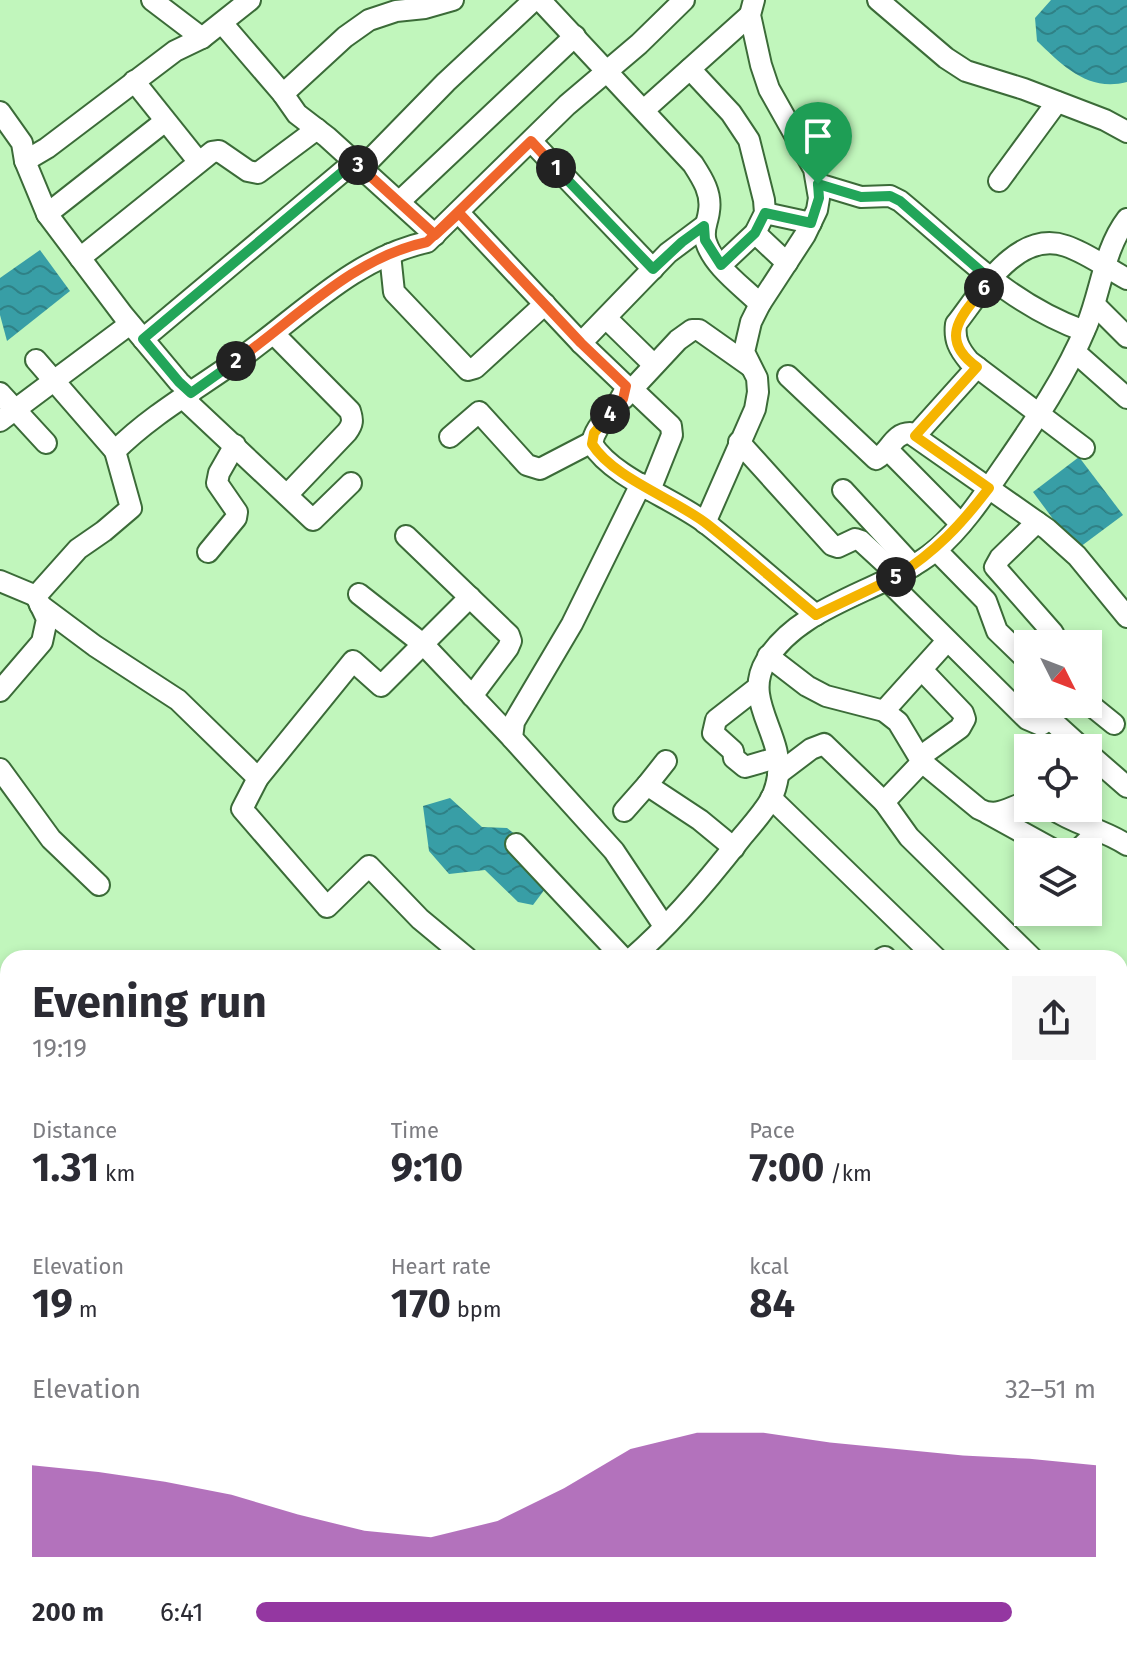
<!DOCTYPE html>
<meta charset="utf-8">
<style>
:root{--surface:#fff;--page:#f7f7f7;--text:#2b2b33;--muted:#7c7c81;--accent:#9437a1}
body{margin:0;font-family:"Fira Sans",sans-serif;background:var(--page);color:var(--text);height:100vh;display:flex;flex-direction:column;font-size:30px;white-space:nowrap}
*{box-sizing:border-box;margin:0}
p{font-size:26px;color:var(--muted)}
.icon{flex:none;width:44px;height:44px;fill:none;stroke:currentColor;stroke-width:2;stroke-linecap:round;stroke-linejoin:round}
.map{position:relative;flex:1;overflow:hidden}
.panel{position:absolute;left:0px;top:950px;width:1128px;height:708px;display:flex;flex-direction:column;background:var(--surface);border-radius:24px 24px 0 0;box-shadow:0 4px 12px #0003}
.panel>*{flex:none}
.needle{width:52px;rotate:132deg}
.buttons{position:absolute;left:1014px;top:630px;display:grid;gap:16px}
.buttons a{display:grid;place-items:center;width:88px;height:88px;border-radius:0px;background:var(--surface);box-shadow:0 4px 12px #0003;font-size:40px}
.pin{position:absolute;display:grid;place-items:center;width:68px;height:68px;color:#fff;margin:-82px -34px;border-radius:50% 50% 50% 0;rotate:-45deg;box-shadow:0 0 8px #0007}
.pin .icon{rotate:45deg}
.km{position:absolute;width:40px;height:40px;margin:-20px;border-radius:50%;background:#222;color:#fff;font-size:22px;line-height:40px;text-align:center}
.round{display:grid;place-items:center;flex:none;width:84px;height:84px;border-radius:0px;background:var(--page)}
.headline{display:flex;align-items:center;justify-content:space-between;height:136px;padding:0 32px}
h1{font-size:44px;font-weight:700;line-height:60px}
.stats{display:grid;grid-template-columns:repeat(3,1fr);gap:12px;height:136px;padding:8px 32px}
.stats div{display:grid;align-content:center}
.stats b{font-size:40px;font-weight:700}
.stats small{font-size:22px;font-weight:400}
.stats p{font-size:22px}
.chart{height:224px;padding:16px 32px}
.chart p{display:flex;justify-content:space-between}
.chart svg{width:100%;height:144px;margin-top:8px;fill:var(--accent);opacity:.7}
ul{padding:0 32px;list-style:none;font-size:26px}
li{display:grid;grid-template-columns:128px 96px 1fr;align-items:center;height:60px}
li i{height:20px;border-radius:10px;background:var(--accent)}
.map>svg:first-child{display:block}
.water{fill:url(#water-waves)}
.lines{fill:none;stroke-linecap:round;stroke-linejoin:round}
.minor-casing{stroke:#3b6b38;stroke-width:24}
.minor{stroke:#fff;stroke-width:20}
.split-1-casing{stroke:#fff;stroke-width:16}
.split-2-casing{stroke:#fff;stroke-width:16}
.split-3-casing{stroke:#fff;stroke-width:16}
.split-4-casing{stroke:#fff;stroke-width:16}
.split-5-casing{stroke:#fff;stroke-width:16}
.split-6-casing{stroke:#fff;stroke-width:16}
.split-7-casing{stroke:#fff;stroke-width:16}
.split-1{stroke:#22a559;stroke-width:10}
.split-2{stroke:#f0652b;stroke-width:10}
.split-3{stroke:#22a559;stroke-width:10}
.split-4{stroke:#f0652b;stroke-width:10}
.split-5{stroke:#f5b400;stroke-width:10}
.split-6{stroke:#f5b400;stroke-width:10}
.split-7{stroke:#22a559;stroke-width:10}
</style>
<div class="map">
<svg width="1127" height="1658" viewBox="0 0 1127 1658">
<defs>
<pattern id="water-waves" width="16" height="10" patternUnits="userSpaceOnUse" patternTransform="scale(2)"><rect width="16" height="10" fill="#389ea6"/><path d="M0 5q4-4 8 0t8 0" fill="none" stroke="#2f8186"/></pattern>
</defs>
<rect width="100%" height="100%" fill="#c1f6bc"/>
<!-- water -->
<g class="water">
<path d="M1051 0H1127V82C1088 92 1063 66 1037 41L1035 18Z"/>
<path d="M40 250 70 291 7 341 0 315V278Z"/>
<path d="M1079 457 1123 515 1076 550 1033 492Z"/>
<path d="M450 798 482 827 507 828 535 850 554 877 533 905 518 902 485 870 449 874 429 851 423 806Z"/>
<path d="M8 1604V1650H60L67 1658H0V1612Z"/>
</g>
<g class="lines">
<defs>
<g id="minor">
<path d="M152 0 202 38"/>
<path d="M540 0 693 164C702 178 712 193 709 211 708 222 702 230 706 242 714 267 742 286 760 304"/>
<path d="M878 0 946 58 966 71 1024 89 1105 120 1127 132"/>
<path d="M222 23 283 94"/>
<path d="M690 69 731 113 749 140 764 200 765 213 755 233 721 265"/>
<path d="M134 81 198 161"/>
<path d="M644 110 750 15"/>
<path d="M0 112 22 143 25 161"/>
<path d="M531 141 653 269"/>
<path d="M362 168 446 82 534 0"/>
<path d="M999 181 1057 102"/>
<path d="M818 184 861 197 890 196 900 201C962 252 1007 303 1084 331"/>
<path d="M400 201 575 36"/>
<path d="M459 213 581 343 626 386C620 410 595 421 592 444 613 478 675 499 707 524 744 553 779 585 816 615"/>
<path d="M765 213 811 223"/>
<path d="M47 214 164 122"/>
<path d="M755 233 787 263"/>
<path d="M435 235 327 137 297 114 283 94 345 37 369 20 396 11 425 8 453 0"/>
<path d="M390 254 394 292 468 370 475 368 545 304"/>
<path d="M80 258 212 152 219 151 248 171 258 173 317 129"/>
<path d="M1095 305 1127 337"/>
<path d="M606 318 654 365"/>
<path d="M274 334 350 411C353 420 353 424 347 432L287 495"/>
<path d="M143 339 354 162"/>
<path d="M581 343 668 253 704 226"/>
<path d="M1075 352 1127 398"/>
<path d="M36 360 115 451"/>
<path d="M788 376 876 459C890 452 893 433 910 433L1047 529 1077 556 1127 617"/>
<path d="M632 389 671 426 672 435 650 490"/>
<path d="M0 393 46 443"/>
<path d="M191 393 179 382 123 315 47 214 25 161 47 148 175 51 202 38 250 0"/>
<path d="M183 398 313 520 351 483"/>
<path d="M623 399 678 340 692 330H699L750 366"/>
<path d="M0 421 130 324"/>
<path d="M915 436 977 367"/>
<path d="M450 437 479 412 527 465 540 469 592 442"/>
<path d="M739 442 832 545 838 547 855 539 861 541 898 575"/>
<path d="M1084 448 969 361C959 349 954 340 956 324 981 292 1017 229 1066 246 1087 253 1107 268 1127 279"/>
<path d="M888 450 961 524"/>
<path d="M641 484 572 624 514 722 512 738 614 851 664 926"/>
<path d="M843 490 913 566"/>
<path d="M1037 522 1000 558 995 567 1053 633"/>
<path d="M705 523 755 409 758 392 757 378 744 352 751 322 760 304 805 235 817 210 819 198 814 169 769 89 761 65 750 15 754 0"/>
<path d="M406 536 509 635 511 641 508 648 472 696"/>
<path d="M936 550 986 601 997 631 1028 661"/>
<path d="M208 552 236 518 237 512 217 483 219 473 235 445"/>
<path d="M0 581 36 596"/>
<path d="M888 581 1027 719 1041 725 1050 719 1062 704"/>
<path d="M359 594 424 645 512 738"/>
<path d="M40 605 95 646 178 700 258 778"/>
<path d="M768 656 807 686 826 696 884 711 898 722 922 762 979 809C998 819 1010 806 1028 802"/>
<path d="M757 688 716 720 713 733 733 751 734 758 745 767 776 758"/>
<path d="M0 691 42 642 47 619 36 596 78 549 104 531 131 508 115 451C152 414 199 388 242 357 301 315 354 258 427 242L567 105 639 44 684 0"/>
<path d="M1088 703 1114 724"/>
<path d="M884 711 947 641"/>
<path d="M1050 719 1082 748"/>
<path d="M1088 753 1127 787"/>
<path d="M921 756 960 728 965 719 963 713 922 670"/>
<path d="M666 761 647 785 700 820 734 848"/>
<path d="M922 762 884 802 909 837 1032 958"/>
<path d="M0 769 51 839 99 885"/>
<path d="M778 774 811 749 824 744 884 802"/>
<path d="M771 798 936 958"/>
<path d="M1051 808C1075 825 1103 829 1127 845"/>
<path d="M624 811 647 785"/>
<path d="M987 813 1058 852"/>
<path d="M516 844 623 958"/>
<path d="M1076 852 1098 831"/>
<path d="M467 958 420 919 369 866 327 907 242 809 258 778 353 661 381 686 470 597"/>
<path d="M632 958C672 924 709 879 741 838 751 826 763 813 771 799 774 793 777 783 778 776 784 735 742 700 766 661 801 603 885 592 936 550 963 527 984 495 1004 466 1035 421 1066 376 1087 325 1101 291 1104 249 1127 219"/>
<path d="M883 958 885 957"/>
<path d="M0 1098 8 1122"/>
<path d="M1120 1187 1127 1181"/>
<path d="M0 1289 8 1291"/>
<path d="M1120 1297 1127 1304"/>
<path d="M0 1347 8 1353"/>
<path d="M0 1392 8 1399"/>
<path d="M0 1503 8 1510"/>
<path d="M1120 1573 1127 1568"/>
<path d="M1120 1636 1127 1643"/>
<path d="M159 1650 166 1658"/>
<path d="M541 1650 549 1658"/>
<path d="M749 1650 757 1658"/>
<path d="M333 1658 340 1650"/>
<path d="M443 1658 452 1650"/>
<path d="M917 1658 924 1650"/>
<path d="M1106 1658 1113 1650"/>
</g>
</defs>
<!-- minor casing -->
<use href="#minor" class="minor-casing"/>
<!-- minor -->
<use href="#minor" class="minor"/>
</g>
<g class="lines">
<defs>
<path id="split-1" d="M556 168 653 269 682 242 704 226 705 240 721 265 755 233 765 213 811 223 819 198 818 184"/>
<path id="split-2" d="M236 361C297 318 352 258 427 242L531 141 556 168"/>
<path id="split-3" d="M236 361 191 393 179 382 143 339 354 162 358 165"/>
<path id="split-4" d="M358 165 435 235 459 213 581 343 626 386 623 399 610 414"/>
<path id="split-5" d="M610 414 594 433 592 444C613 478 675 499 707 524 744 553 779 585 816 615L896 577"/>
<path id="split-6" d="M896 577C936 551 960 526 989 488L915 436 977 367C938 339 961 316 984 288"/>
<path id="split-7" d="M818 184 861 197 890 196 900 201 991 280 984 288"/>
</defs>
<!-- split-1 casing -->
<use href="#split-1" class="split-1-casing"/>
<!-- split-2 casing -->
<use href="#split-2" class="split-2-casing"/>
<!-- split-3 casing -->
<use href="#split-3" class="split-3-casing"/>
<!-- split-4 casing -->
<use href="#split-4" class="split-4-casing"/>
<!-- split-5 casing -->
<use href="#split-5" class="split-5-casing"/>
<!-- split-6 casing -->
<use href="#split-6" class="split-6-casing"/>
<!-- split-7 casing -->
<use href="#split-7" class="split-7-casing"/>
<!-- split-1 -->
<use href="#split-1" class="split-1"/>
<!-- split-2 -->
<use href="#split-2" class="split-2"/>
<!-- split-3 -->
<use href="#split-3" class="split-3"/>
<!-- split-4 -->
<use href="#split-4" class="split-4"/>
<!-- split-5 -->
<use href="#split-5" class="split-5"/>
<!-- split-6 -->
<use href="#split-6" class="split-6"/>
<!-- split-7 -->
<use href="#split-7" class="split-7"/>
</g>
</svg>
<div class="buttons">
<a><svg class="needle" viewBox="-14 -14 28 28"><path d="M0-13l5 13h-10z" fill="#e53935"/><path d="M0 13l5-13h-10z" fill="#7c7c81"/></svg></a>
<a><svg class="icon" aria-label="locate" viewBox="0 0 24 24"><circle cx="12" cy="12" r="6"/><path d="M12 2v4M12 18v4M2 12h4M18 12h4"/></svg></a>
<a><svg class="icon" aria-label="layers" viewBox="0 0 24 24"><path d="M12 4l9 5-9 5-9-5zM3 14l9 5 9-5"/></svg></a>
</div>
<div class="pin" style="left:818px;top:184px;background:#1e9e55"><svg class="icon" aria-label="arrive" viewBox="0 0 24 24"><path d="M6 21V4h12l-3 4 3 4H6"/></svg></div>
<b class="km" style="left:556px;top:168px">1</b>
<b class="km" style="left:236px;top:361px">2</b>
<b class="km" style="left:358px;top:165px">3</b>
<b class="km" style="left:610px;top:414px">4</b>
<b class="km" style="left:896px;top:577px">5</b>
<b class="km" style="left:984px;top:288px">6</b>
<section class="panel">
<div class="headline"><div><h1>Evening run</h1><p>19:19</p></div><a class="round"><svg class="icon" aria-label="share" viewBox="0 0 24 24"><path d="M12 15V3M7 8l5-5 5 5M5 13v7h14v-7"/></svg></a></div>
<div class="stats">
<div><p>Distance</p><b>1.31<small> km</small></b></div>
<div><p>Time</p><b>9:10</b></div>
<div><p>Pace</p><b>7:00<small> /km</small></b></div>
</div>
<div class="stats">
<div><p>Elevation</p><b>19<small> m</small></b></div>
<div><p>Heart rate</p><b>170<small> bpm</small></b></div>
<div><p>kcal</p><b>84</b></div>
</div>
<div class="chart"><p><span>Elevation</span>32–51 m</p>
<svg viewBox="0 0 160 44" preserveAspectRatio="none"><path d="M0 44V16L10 18L20 21L30 25L40 31L50 36L60 38L70 33L80 23L90 11L100 6L110 6L120 9L130 11L140 13L150 14L160 16V44z"/></svg>
</div>
<ul>
<li><b>200 m</b>6:41<i style="width:90%"></i></li>
</ul>
</section>
</div>
